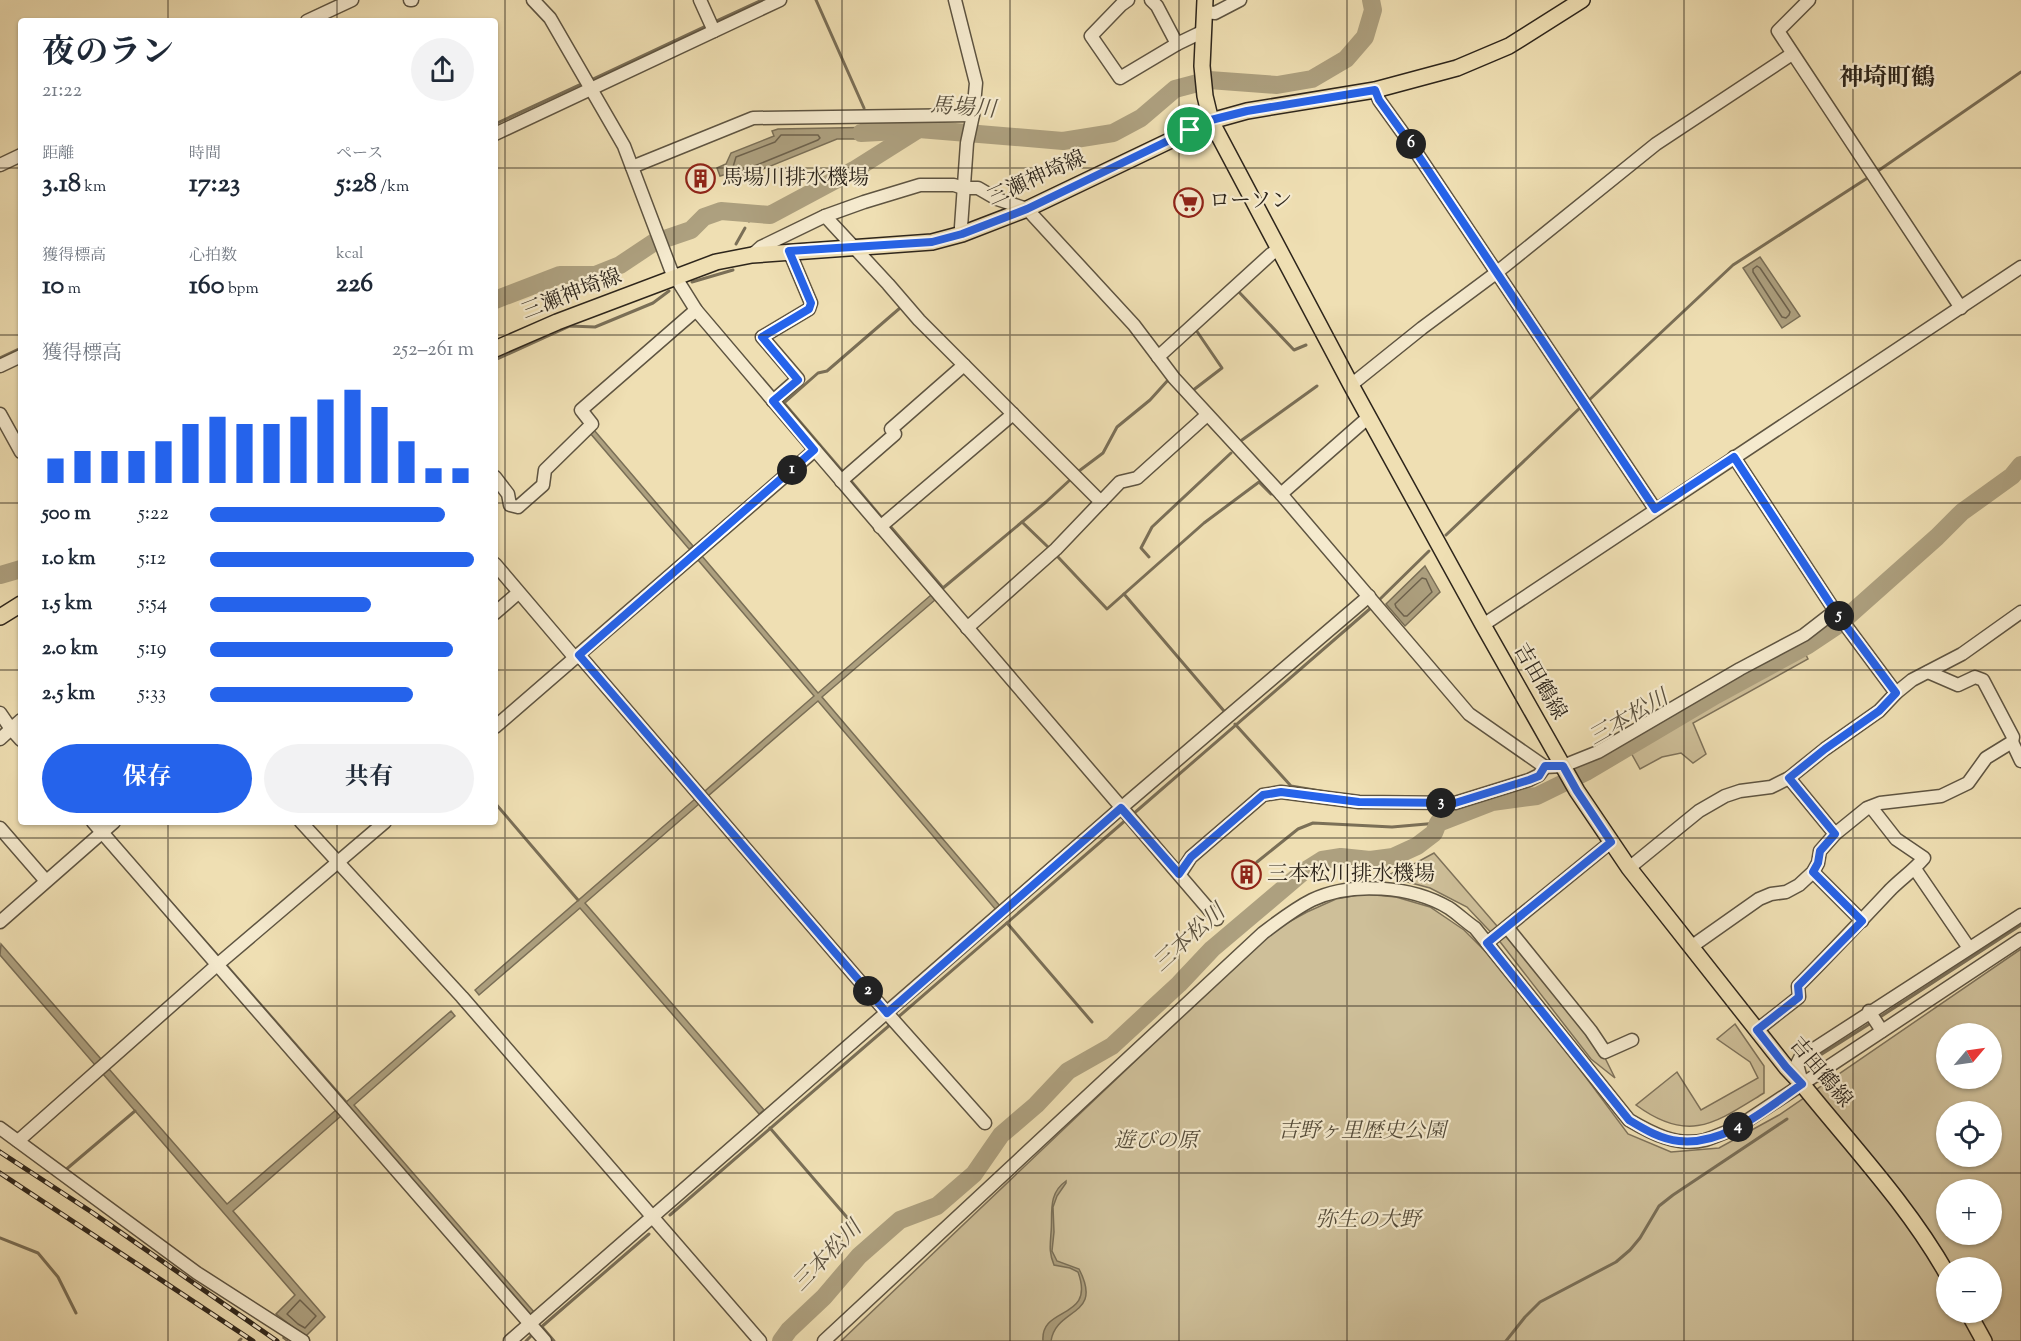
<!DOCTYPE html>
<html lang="ja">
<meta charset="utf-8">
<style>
:root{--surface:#fff;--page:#f2f2f3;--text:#1f2937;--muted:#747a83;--accent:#2563eb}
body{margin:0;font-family:"Sorts Mill Goudy","Noto Serif JP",serif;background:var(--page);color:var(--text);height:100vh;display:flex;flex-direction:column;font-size:22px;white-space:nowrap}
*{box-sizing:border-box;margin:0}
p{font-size:20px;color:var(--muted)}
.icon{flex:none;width:33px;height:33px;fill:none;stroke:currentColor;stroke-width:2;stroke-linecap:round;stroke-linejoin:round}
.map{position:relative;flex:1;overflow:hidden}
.details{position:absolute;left:18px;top:18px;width:480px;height:807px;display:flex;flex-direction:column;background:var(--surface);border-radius:6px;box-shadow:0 2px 4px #0004}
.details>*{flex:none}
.needle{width:39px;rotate:61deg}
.fabs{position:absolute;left:1936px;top:1023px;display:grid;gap:12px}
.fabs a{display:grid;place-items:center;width:66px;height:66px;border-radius:50%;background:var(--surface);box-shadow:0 2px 4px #0004;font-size:30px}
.pin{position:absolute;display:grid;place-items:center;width:51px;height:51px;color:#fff;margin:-26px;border:3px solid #fff;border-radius:50%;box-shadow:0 2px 6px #0007}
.km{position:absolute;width:30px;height:30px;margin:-15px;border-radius:50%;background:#222;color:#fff;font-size:16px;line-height:30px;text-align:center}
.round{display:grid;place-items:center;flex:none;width:63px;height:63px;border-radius:32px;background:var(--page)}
.head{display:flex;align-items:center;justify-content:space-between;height:102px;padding:0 24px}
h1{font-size:33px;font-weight:700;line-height:45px}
.stats{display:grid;grid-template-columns:repeat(3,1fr);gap:9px;height:102px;padding:6px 24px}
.stats div{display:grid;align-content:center}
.stats b{font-size:26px;font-weight:700}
.stats small{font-size:16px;font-weight:400}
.stats p{font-size:16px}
.chart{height:168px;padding:12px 24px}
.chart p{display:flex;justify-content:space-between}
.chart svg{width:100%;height:108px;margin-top:6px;stroke:var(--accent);stroke-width:6}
.primary-button{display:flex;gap:12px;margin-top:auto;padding:12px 24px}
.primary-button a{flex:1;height:69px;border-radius:36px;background:var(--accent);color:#fff;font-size:24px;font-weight:700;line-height:69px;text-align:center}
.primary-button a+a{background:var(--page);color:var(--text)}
ul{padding:0 24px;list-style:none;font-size:20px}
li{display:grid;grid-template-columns:96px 72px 1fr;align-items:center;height:45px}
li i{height:15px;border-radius:8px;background:var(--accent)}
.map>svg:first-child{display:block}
.green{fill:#cebf99;stroke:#7e725a;stroke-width:1.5;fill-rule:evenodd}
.water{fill:#ada07f;stroke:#7a6f57;stroke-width:1.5}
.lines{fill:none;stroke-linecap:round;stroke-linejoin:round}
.shore{stroke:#6d624d;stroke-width:1.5}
.stream{stroke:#7a6f57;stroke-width:3}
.river{stroke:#ada07f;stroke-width:18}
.minor-casing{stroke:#5e5441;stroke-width:15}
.major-casing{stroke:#2d251b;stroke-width:18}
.minor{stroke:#f5eace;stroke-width:12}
.major{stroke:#efdfb3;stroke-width:15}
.rail-casing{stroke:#2d251b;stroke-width:5}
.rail{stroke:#f5eace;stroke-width:3;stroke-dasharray:9;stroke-linecap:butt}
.route-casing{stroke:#fff;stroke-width:12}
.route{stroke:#2563eb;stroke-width:8}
.grid{fill:none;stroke:#2d251b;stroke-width:1.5;stroke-opacity:0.55}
.labels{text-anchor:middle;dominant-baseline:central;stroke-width:4.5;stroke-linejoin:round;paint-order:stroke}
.poi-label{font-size:21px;fill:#2d251b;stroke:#f5eace;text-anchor:start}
.street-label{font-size:21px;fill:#2d251b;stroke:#f5eace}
.park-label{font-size:21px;font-style:italic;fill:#554c3a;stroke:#f5eace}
.water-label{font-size:22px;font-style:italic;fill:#5a503e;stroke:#f5eace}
.quarter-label{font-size:24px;font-weight:bold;fill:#2d251b;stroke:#f5eace}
</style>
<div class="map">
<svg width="2021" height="1341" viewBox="0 0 2021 1341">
<rect width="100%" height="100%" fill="#efdfb3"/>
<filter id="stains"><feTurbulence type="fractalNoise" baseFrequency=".00333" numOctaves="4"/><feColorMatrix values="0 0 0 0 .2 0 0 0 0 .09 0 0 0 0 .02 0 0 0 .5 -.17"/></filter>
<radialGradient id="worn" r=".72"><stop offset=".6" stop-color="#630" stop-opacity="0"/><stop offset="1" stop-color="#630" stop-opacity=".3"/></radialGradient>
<!-- green -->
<g class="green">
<path d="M1805 653 1808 659 1693 723 1706 754 1693 763 1681 753 1662 757 1640 769 1630 751 1726 695Z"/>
<path d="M1434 853 1573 1014 1603 1054 1615 1078 1591 1059 1501 943 1467 907 1430 888 1385 876 1412 865Z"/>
<path d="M1364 894 1396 897 1430 907 1464 930 1487 953 1570 1056 1628 1134 1671 1152 1719 1148 1779 1115 2021 949V1341H841L1190 1009 1276 929 1307 912 1336 899ZM1947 1034H1992V1078H1947ZM1947 1112H1992V1156H1947ZM1947 1190H1992V1234H1947ZM1947 1268H1992V1312H1947Z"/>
<path d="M1735 1024 1764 1066V1093C1715 1123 1689 1144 1636 1105L1677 1072 1701 1110 1758 1078 1750 1062 1717 1039Z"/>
</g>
<!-- water -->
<g class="water">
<path d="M885 127 881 139H837L741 178 730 173 720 176 717 168 726 164 731 153 774 136 772 131 778 129Z"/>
<path d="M1760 257 1800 316 1782 328 1743 268Z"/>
<path d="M594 430 693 546 689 549 590 433Z"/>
<path d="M702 556 818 693 931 595 935 600 822 697 1000 906 996 910 818 701 708 796 705 791 814 696 698 560Z"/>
<path d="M1425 566 1440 592 1405 626 1386 604Z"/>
<path d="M695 799 699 804 585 903 764 1110 759 1114 580 908 479 995 475 990Z"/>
<path d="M1 944 101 1059 95 1065 0 955Z"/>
<path d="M451 1011 455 1016 354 1105 534 1312 529 1316 345 1103Z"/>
<path d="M109 1069 227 1204 336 1110 341 1116 233 1211 325 1317 305 1337 297 1330 287 1341 283 1338 293 1327 276 1314 295 1295 103 1074Z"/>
<path d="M1066 1181V1183L1057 1196 1053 1207 1054 1232 1052 1251 1057 1261 1079 1269C1104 1317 1056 1307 1051 1341H1043C1040 1305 1096 1321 1078 1272L1070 1268 1054 1265C1049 1253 1050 1246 1051 1233 1053 1214 1047 1194 1066 1181Z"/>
</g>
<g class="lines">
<!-- shore -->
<g class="shore">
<path d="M781 135H818L820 138 818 140 742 171 733 167 736 157 775 142Z"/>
<path d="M1757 266 1760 268 1790 312 1789 315 1786 318 1782 317 1753 272V269Z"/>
<path d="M1422 578 1426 579 1432 592 1407 616H1404L1396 607 1395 604Z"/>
<path d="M300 1300 316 1316 305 1328 298 1324 287 1314Z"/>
</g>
<!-- stream -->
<g class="stream">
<path d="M816 0 864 108"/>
<path d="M714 22 762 0"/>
<path d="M593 79 708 25"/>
<path d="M495 124 579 85"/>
<path d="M1875 173 2021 72"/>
<path d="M749 221 752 214"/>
<path d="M736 244 745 228"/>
<path d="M692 282 733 270"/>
<path d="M1238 291 1294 350 1306 345"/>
<path d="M0 358 21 348"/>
<path d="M495 360 570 326 595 327 653 303 669 291"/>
<path d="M1192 391 1222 368 1196 330 1199 327"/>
<path d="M1587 402 1733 265 1869 177"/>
<path d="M1242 440 1317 386"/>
<path d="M1079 471 1103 453 1117 427 1150 400 1169 379"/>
<path d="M843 472 784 403 818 373 827 371 900 308"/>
<path d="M851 481 882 518"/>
<path d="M1022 522 1048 547"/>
<path d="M890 526 943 588 1046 502 1071 479"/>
<path d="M1446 535 1582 406"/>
<path d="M1058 557 1107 609 1204 523 1259 482 1271 494"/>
<path d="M1149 557 1141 548 1152 527 1231 453"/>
<path d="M1124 594 1224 711"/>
<path d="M1377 602 1429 551"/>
<path d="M1235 724 1291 786 1326 792"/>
<path d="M21 729V730"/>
<path d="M495 803 578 900"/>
<path d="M1132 815 1372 607"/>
<path d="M1257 862 1298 829 1313 823 1392 827 1438 823"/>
<path d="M152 881 218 956"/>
<path d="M1007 923 1092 1022"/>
<path d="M226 965 346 1102"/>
<path d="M896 1019 1127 819"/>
<path d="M1877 1019 2021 925"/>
<path d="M1814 1059 1871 1023"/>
<path d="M770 1128 851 1222"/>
<path d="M63 1172 135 1111"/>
<path d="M670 1215 891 1024"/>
<path d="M0 1238 38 1253 58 1277 76 1313"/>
<path d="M542 1327 554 1341"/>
<path d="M539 1329 649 1234"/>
<path d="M239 1341 241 1339"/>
<path d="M526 1341 534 1333"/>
<path d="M1506 1341 1525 1317 1540 1302 1616 1262 1630 1250 1640 1238 1659 1206 1673 1195 1787 1119"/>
</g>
<!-- river -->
<g class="river">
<path d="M861 133 917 130"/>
<path d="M495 300 560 275H595L620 265 653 243 691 230 704 217 721 211 770 215 854 170 919 129 1063 141 1113 133 1141 118 1175 89 1209 80 1277 85 1312 79 1346 59 1365 37 1373 10 1371 0"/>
<path d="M0 575 21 569"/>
<path d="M781 1341 789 1330 824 1297 859 1256 900 1220 937 1206 974 1174 1001 1135 1036 1105 1068 1071 1112 1046 1179 984 1212 949 1303 872 1322 860 1341 857 1370 860 1393 857 1417 846 1434 833 1438 823 1492 802 1537 796 1586 772 1716 695 1808 645 1838 625 1937 537 1962 512 2012 476 2021 465"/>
</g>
<defs>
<g id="minor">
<path d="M410 0H412"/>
<path d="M533 0 550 18 624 146 671 270 696 310 815 450 1217 919"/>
<path d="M700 0 714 31"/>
<path d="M955 0 976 83 973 115 967 143 961 227 962 234"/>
<path d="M1128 0 1121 5 1091 36 1120 78 1177 44"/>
<path d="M1151 0 1157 6 1177 44 1204 31"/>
<path d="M1809 0 1778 31 1961 308"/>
<path d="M1205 12 1215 13 1240 0"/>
<path d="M307 21 352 0"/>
<path d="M1375 90 1379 100 1410 143 1655 509"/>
<path d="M495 134 780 0"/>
<path d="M0 165 21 155"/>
<path d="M632 167 753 118 973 115"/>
<path d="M825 216 888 284 919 320 1101 502"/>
<path d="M752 255 761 247 825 216 864 202 920 185H954L963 188H978L997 199 1027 209 1134 325 1174 378 1281 494 1469 714 1545 767 1563 766 1598 752 1740 669 1804 635 1835 611 1734 457"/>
<path d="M1158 357 1271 254 1279 249"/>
<path d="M0 366 21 356"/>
<path d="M1351 385 1422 328 1496 273 1656 144 1792 54"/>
<path d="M773 401 798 379 762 337 809 309 811 303 789 251"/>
<path d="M0 414 21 452"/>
<path d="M495 477 508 494 510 505 518 507 543 485 545 470 592 424 581 410 696 310"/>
<path d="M841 481 895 434 891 429 964 365"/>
<path d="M1281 494 1363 422 1369 418"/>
<path d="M880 527 1013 414"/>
<path d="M495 564 575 658"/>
<path d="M1835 611 1896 693"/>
<path d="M495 613 518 593"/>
<path d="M1483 625 2021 267"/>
<path d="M967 628 1056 549 1120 482 1137 478 1207 415"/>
<path d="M579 655 887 1013 985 1123"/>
<path d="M0 713 11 729 21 720"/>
<path d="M495 727 815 450"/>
<path d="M0 739 11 729 21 740"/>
<path d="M2012 742 2021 761"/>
<path d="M1789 778 1835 834"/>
<path d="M93 822 545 1341"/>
<path d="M301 822 462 997 760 1341"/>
<path d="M0 828 46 881"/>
<path d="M1629 868 1699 811 1725 796 1740 791 1771 787 1789 778 1825 749 1879 711 1896 693 1912 680 1962 654 2021 612"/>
<path d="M1915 869 1969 948"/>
<path d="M1813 872 1862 921"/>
<path d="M1180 874 1191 857 1263 795 1281 792 1359 802 1455 803 1529 780 1539 775 1545 767"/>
<path d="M0 922 114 822"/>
<path d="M1507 927 1591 1031 1605 1052 1632 1040"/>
<path d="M1487 943 1611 842"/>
<path d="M1690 946 1698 942 1759 899 1771 894 1786 892 1799 885 1813 872 1818 863 1820 851 1835 834 1867 808 1880 803 1941 796 1968 783 1986 758 2012 742 2013 737 1983 680 1975 677 1958 685 1928 672"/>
<path d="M1869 1011 1882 1031"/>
<path d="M1757 1030 1799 997 1798 986C1830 954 1860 922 1891 889 1902 878 1914 870 1924 858L1896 839 1871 807"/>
<path d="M1802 1083 1797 1064 1800 1058 2021 915"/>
<path d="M0 1128 197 1273 303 1341"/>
<path d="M18 1141 217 965 385 822"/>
<path d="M510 1341 1121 808 1369 596"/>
<path d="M824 1341 1263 933C1279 921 1294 909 1312 900 1352 881 1412 886 1449 908 1458 914 1466 922 1475 928L1629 1120C1651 1133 1677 1147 1705 1140 1715 1137 1726 1132 1736 1128L2021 939"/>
</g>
<g id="major">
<path d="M1205 0 1202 66 1205 96 1211 121 1351 385 1483 625 1577 791 1629 868 1786 1067 1802 1084C1852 1146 1908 1205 1947 1274"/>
<path d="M495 349 557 322 716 262 752 255 932 242 962 234 1027 209 1211 121 1247 111 1375 90 1457 68 1509 46 1582 0"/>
<path d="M0 617 21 604"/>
<path d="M1968 1312 1984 1341"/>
</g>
</defs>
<!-- minor casing -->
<use href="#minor" class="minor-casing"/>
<!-- major casing -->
<use href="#major" class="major-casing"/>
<!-- minor -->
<use href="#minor" class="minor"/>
<!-- major -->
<use href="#major" class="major"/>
<defs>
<g id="rail">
<path d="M0 1152 93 1213 277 1341"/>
<path d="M0 1173 253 1341"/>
</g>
</defs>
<!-- rail casing -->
<use href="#rail" class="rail-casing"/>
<!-- rail -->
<use href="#rail" class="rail"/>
</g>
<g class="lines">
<defs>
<path id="route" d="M1375 90 1379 100 1410 143 1655 509 1734 457 1835 611 1896 693 1879 711 1825 749 1789 778 1835 834 1820 851 1818 863 1813 872 1862 921 1798 986 1799 997 1757 1030 1786 1067 1802 1084C1767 1108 1725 1146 1679 1141 1660 1139 1644 1129 1629 1120L1487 943 1611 842 1577 791 1563 766H1545L1539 776 1529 780 1455 803 1359 802 1281 792 1263 795 1191 857 1179 874 1121 808 887 1013 579 655 814 450 773 401 798 380 762 337 809 309 811 303 789 251 932 242 962 234 1027 209 1211 120 1247 111Z"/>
</defs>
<!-- route casing -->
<use href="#route" class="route-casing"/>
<!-- route -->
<use href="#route" class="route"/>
</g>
<!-- grid -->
<path class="grid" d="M168 0V21M337 0V21M505 0V1341M674 0V1341M842 0V1341M1010 0V1341M1179 0V1341M1347 0V1341M1516 0V1341M1684 0V1341M1853 0V1341M0 168H21M495 168H2021M0 335H21M495 335H2021M0 503H21M495 503H2021M0 670H21M495 670H2021M168 822V1341M337 822V1341M0 838H2021M0 1006H2021M0 1173H2021"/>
<!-- icons -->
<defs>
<symbol id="building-ring" viewBox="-11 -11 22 22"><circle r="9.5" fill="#f5eace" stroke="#8f2418" stroke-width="1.5"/><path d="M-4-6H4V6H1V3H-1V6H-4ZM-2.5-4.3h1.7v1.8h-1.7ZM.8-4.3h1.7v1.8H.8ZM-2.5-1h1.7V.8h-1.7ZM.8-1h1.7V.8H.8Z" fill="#8f2418"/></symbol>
<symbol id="supermarket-ring" viewBox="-11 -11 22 22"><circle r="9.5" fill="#f5eace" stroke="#8f2418" stroke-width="1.5"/><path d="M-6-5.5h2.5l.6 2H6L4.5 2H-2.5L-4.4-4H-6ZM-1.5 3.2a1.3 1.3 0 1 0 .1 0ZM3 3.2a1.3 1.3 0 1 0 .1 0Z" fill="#8f2418"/></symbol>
</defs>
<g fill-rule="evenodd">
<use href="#building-ring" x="684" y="162" width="33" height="33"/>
<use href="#supermarket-ring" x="1172" y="186" width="33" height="33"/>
<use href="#building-ring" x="1230" y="858" width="33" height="33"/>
</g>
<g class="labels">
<!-- poi labels -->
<g class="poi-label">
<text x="722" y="179">馬場川排水機場</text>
<text x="1209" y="202">ローソン</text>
<text x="1267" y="875">三本松川排水機場</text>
</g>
<!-- street labels -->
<g class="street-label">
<text transform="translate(1037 179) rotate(-24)">三瀬神埼線</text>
<text transform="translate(572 295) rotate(-21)">三瀬神埼線</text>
<text transform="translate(1539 682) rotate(60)">吉田鶴線</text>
<text transform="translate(1820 1073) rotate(50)">吉田鶴線</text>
</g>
<!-- park labels -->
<g class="park-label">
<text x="1362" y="1132">吉野ヶ里歴史公園</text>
<text x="1156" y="1142">遊びの原</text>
<text x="1368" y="1221">弥生の大野</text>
</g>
<!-- water labels -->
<g class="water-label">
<text transform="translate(963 109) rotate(4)">馬場川</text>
<text transform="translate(1629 719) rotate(-30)">三本松川</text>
<text transform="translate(1190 939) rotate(-42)">三本松川</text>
<text transform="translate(828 1257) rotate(-46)">三本松川</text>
</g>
<!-- quarter labels -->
<g class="quarter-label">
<text x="1887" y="79">神埼町鶴</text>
</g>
</g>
<rect width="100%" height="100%" filter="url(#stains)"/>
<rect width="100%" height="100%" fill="url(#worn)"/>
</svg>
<div class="fabs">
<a><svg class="needle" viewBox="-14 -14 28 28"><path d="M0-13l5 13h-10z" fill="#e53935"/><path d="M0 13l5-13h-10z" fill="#747a83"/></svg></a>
<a><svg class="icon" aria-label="locate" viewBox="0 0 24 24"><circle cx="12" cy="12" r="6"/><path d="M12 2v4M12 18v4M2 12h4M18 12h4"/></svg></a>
<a>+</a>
<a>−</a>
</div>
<div class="pin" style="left:1190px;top:130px;background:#1e9e55"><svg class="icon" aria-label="arrive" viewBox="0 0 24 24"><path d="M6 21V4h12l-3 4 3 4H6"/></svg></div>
<b class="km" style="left:792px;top:470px">1</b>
<b class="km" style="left:868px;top:991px">2</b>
<b class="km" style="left:1441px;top:803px">3</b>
<b class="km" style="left:1738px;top:1127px">4</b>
<b class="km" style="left:1839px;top:616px">5</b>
<b class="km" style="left:1411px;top:144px">6</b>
<section class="details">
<div class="head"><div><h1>夜のラン</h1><p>21:22</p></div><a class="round"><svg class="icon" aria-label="share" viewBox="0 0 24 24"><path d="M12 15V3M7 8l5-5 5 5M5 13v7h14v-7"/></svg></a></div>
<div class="stats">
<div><p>距離</p><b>3.18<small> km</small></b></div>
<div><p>時間</p><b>17:23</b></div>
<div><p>ペース</p><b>5:28<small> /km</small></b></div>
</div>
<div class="stats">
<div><p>獲得標高</p><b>10<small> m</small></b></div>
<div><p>心拍数</p><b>160<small> bpm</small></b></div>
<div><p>kcal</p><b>226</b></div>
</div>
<div class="chart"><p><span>獲得標高</span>252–261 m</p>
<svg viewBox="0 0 160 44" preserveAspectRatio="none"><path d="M5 44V34M15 44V31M25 44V31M35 44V31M45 44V27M55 44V20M65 44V17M75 44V20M85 44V20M95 44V17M105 44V10M115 44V6M125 44V13M135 44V27M145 44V38M155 44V38"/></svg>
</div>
<ul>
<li><b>500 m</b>5:22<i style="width:89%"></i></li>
<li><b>1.0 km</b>5:12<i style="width:100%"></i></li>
<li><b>1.5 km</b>5:54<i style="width:61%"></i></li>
<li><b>2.0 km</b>5:19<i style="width:92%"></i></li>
<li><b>2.5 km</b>5:33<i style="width:77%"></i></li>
</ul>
<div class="primary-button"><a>保存</a><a>共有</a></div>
</section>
</div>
